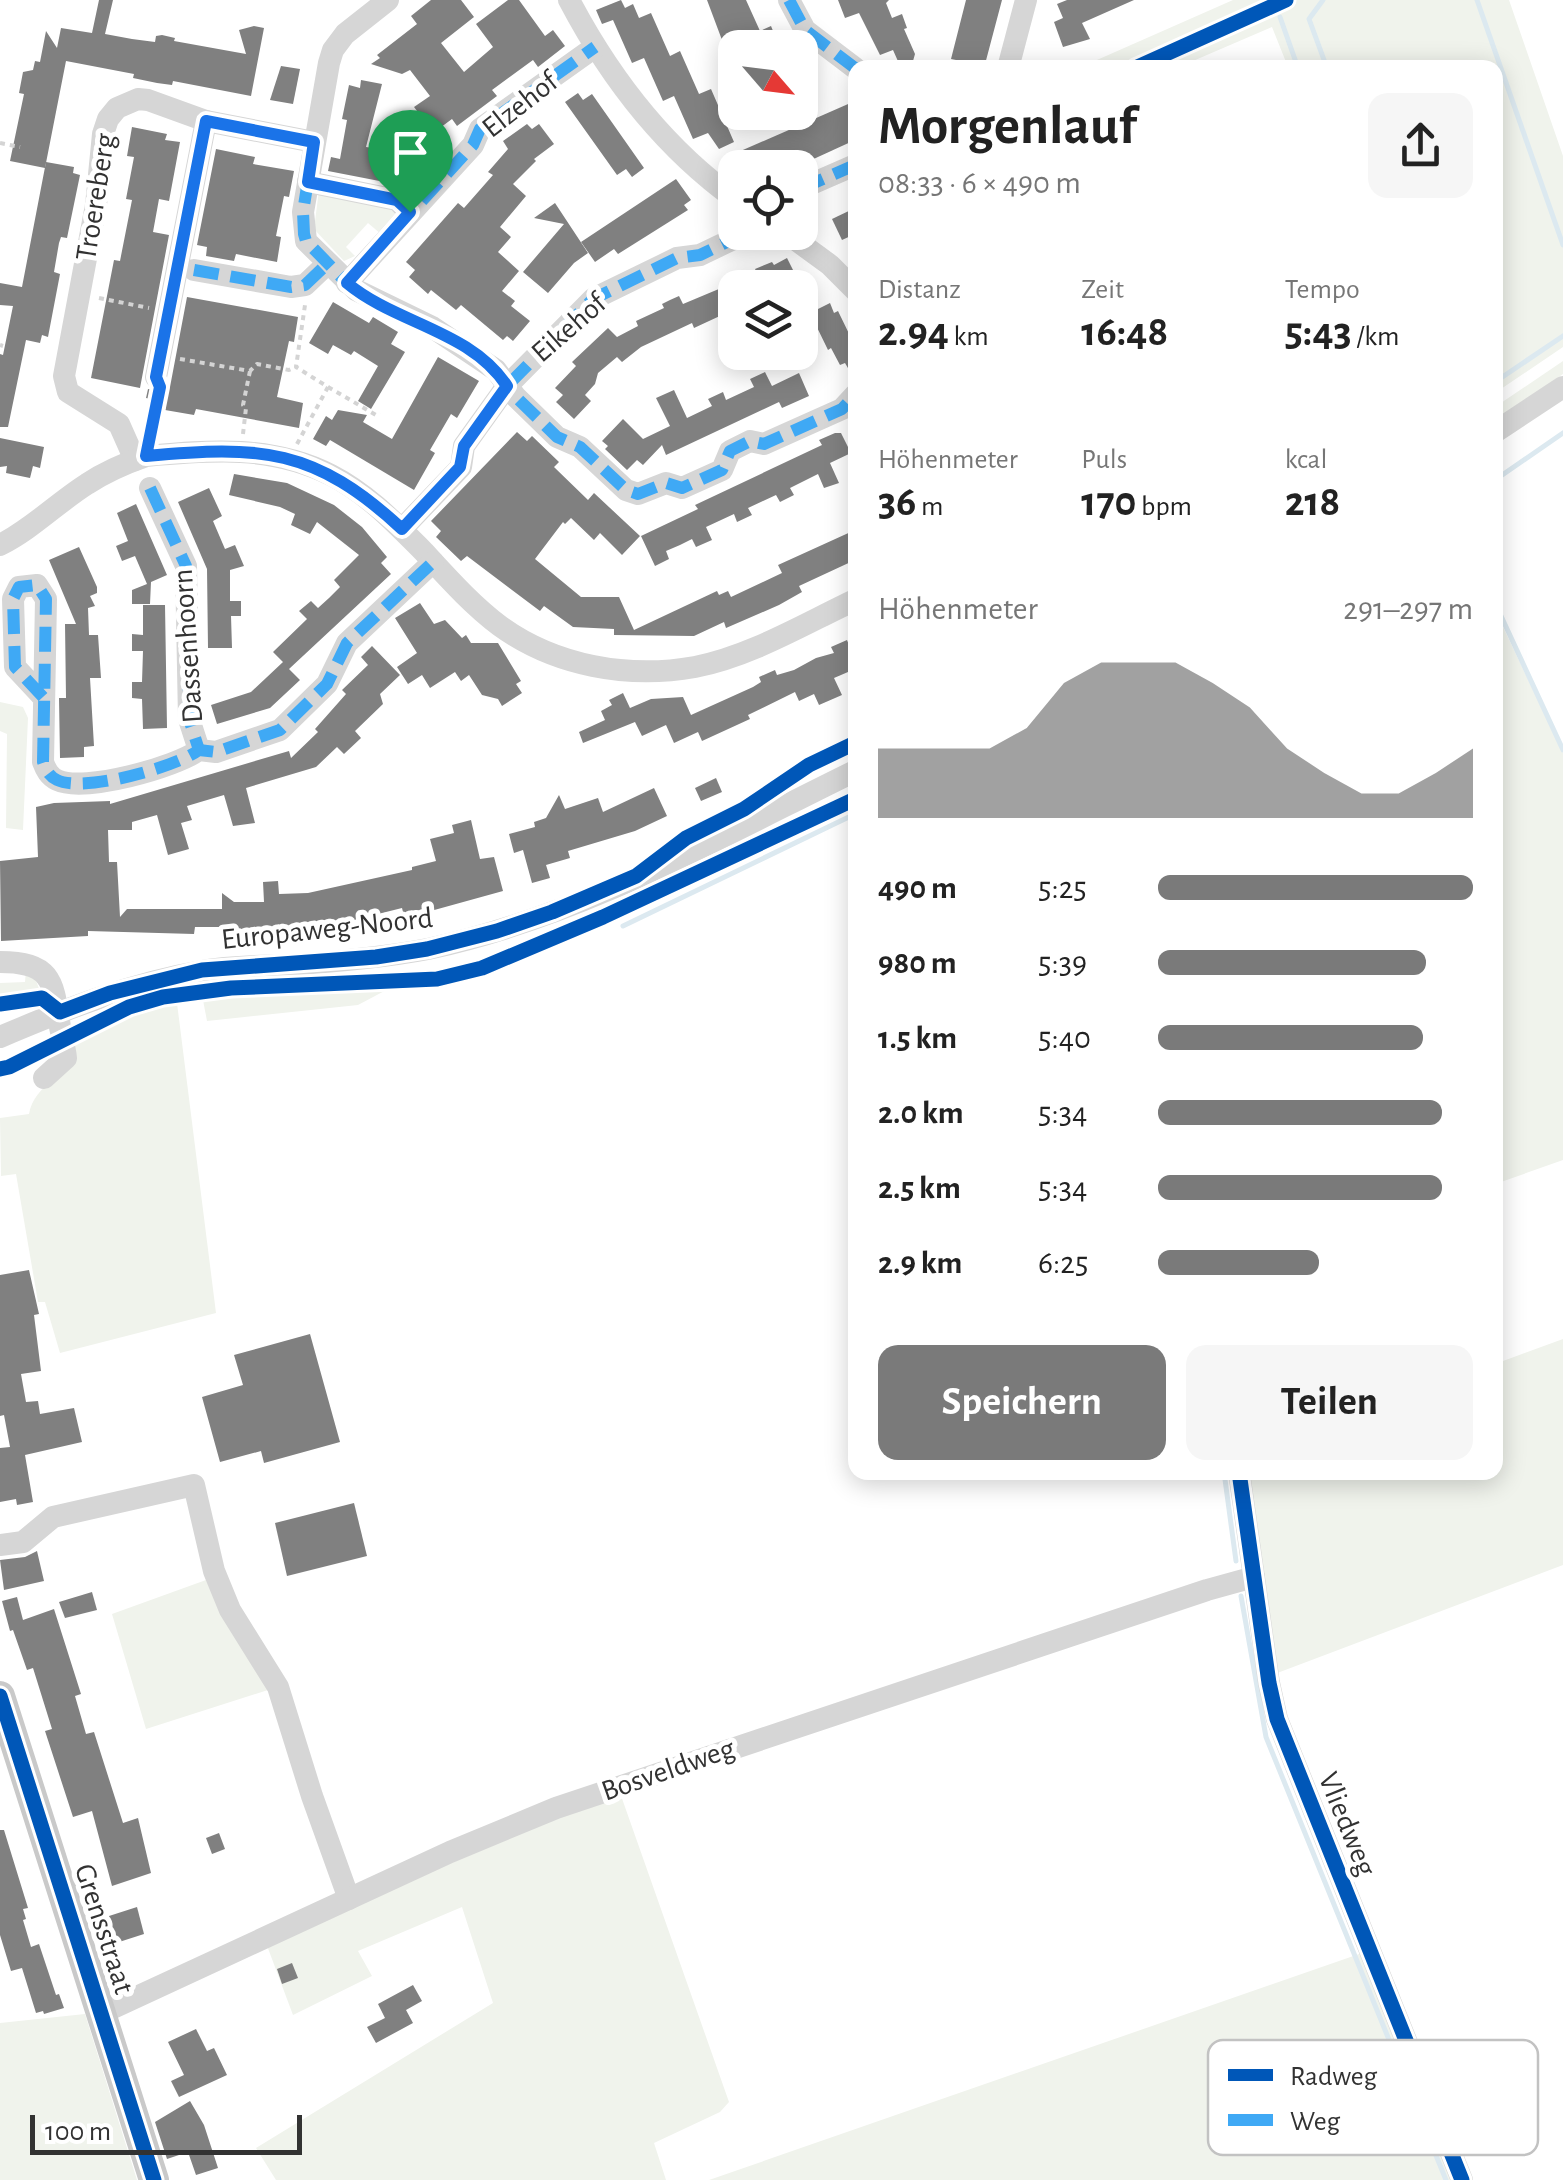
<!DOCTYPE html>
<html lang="de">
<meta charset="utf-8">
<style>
:root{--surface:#fff;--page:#f6f6f6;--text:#222;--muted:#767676;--accent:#7a7a7a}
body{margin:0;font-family:"Alegreya Sans",sans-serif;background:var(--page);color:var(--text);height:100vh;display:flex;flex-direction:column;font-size:38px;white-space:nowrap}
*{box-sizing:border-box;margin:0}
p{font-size:32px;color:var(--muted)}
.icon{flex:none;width:55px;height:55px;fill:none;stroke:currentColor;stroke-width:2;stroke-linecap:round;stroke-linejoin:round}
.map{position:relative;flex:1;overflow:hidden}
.details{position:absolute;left:848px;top:60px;width:655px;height:1420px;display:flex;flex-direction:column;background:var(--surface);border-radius:20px;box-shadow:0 5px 25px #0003}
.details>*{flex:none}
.needle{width:65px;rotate:118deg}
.fabs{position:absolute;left:718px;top:30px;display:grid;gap:20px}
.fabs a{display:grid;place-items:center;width:100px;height:100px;border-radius:20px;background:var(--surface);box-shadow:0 5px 25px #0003;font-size:50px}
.scale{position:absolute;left:30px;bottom:25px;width:272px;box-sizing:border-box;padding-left:10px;border:5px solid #323232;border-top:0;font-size:28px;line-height:35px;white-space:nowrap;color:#323232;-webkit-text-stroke:8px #fff;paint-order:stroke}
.pin{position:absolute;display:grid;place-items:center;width:85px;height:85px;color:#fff;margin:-102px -42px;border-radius:50% 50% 50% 0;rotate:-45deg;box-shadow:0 0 10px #0007}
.pin .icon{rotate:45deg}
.round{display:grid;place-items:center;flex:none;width:105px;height:105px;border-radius:20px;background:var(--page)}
.summary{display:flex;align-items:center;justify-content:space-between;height:170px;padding:0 30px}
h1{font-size:55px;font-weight:700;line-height:75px}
.stats{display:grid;grid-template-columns:repeat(3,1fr);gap:15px;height:170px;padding:10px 30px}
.stats div{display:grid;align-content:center}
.stats b{font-size:42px;font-weight:700}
.stats small{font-size:28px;font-weight:400}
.stats p{font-size:28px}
.chart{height:280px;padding:20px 30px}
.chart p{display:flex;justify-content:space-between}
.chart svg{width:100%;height:180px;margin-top:10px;fill:var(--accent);opacity:.7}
.button{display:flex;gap:20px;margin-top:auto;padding:20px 30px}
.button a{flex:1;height:115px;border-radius:20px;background:var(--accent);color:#fff;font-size:40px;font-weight:700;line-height:115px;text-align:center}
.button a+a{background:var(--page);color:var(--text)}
ul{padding:0 30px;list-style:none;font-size:32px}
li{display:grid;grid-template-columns:160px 120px 1fr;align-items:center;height:75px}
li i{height:25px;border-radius:12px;background:var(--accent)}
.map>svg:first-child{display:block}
.green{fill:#f0f3ec}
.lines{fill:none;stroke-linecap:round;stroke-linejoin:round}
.stream{stroke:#dce9f0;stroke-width:5}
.building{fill:#808080}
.path{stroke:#d4d4d4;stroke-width:4;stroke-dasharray:5 5;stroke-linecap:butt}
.minor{stroke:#d6d6d6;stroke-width:22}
.major{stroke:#c9c9c9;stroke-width:30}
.quiet{stroke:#3fa9f5;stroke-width:12;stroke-dasharray:25 12;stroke-linecap:butt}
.cycleway-casing{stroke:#fff;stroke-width:21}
.cycleway{stroke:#0057b8;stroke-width:15}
.route-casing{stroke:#fff;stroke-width:20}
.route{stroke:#1a73e8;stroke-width:12}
.labels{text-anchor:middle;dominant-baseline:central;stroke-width:10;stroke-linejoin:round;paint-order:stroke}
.street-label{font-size:30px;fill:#323232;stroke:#fff}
.key{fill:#fff;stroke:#c2c2c2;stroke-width:2.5}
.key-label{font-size:28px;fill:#323232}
</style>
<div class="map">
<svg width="1563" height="2180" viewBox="0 0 1563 2180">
<rect width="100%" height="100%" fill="#fff"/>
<!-- green -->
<g class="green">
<path d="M1233 0H1509L1563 156V347L1495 393V68L1288 67 1272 27 1179 67H1145L1272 13 1270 4 1125 67H1081Z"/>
<path d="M319 190 402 210 381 234 368 223 346 247 355 256 344 261 314 229Z"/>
<path d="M1563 361V374L1495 421V407Z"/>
<path d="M1495 610 1563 753V1160L1501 1182 1495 1164Z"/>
<path d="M0 702 23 707 28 718 23 830 6 828 7 734 0 731Z"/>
<path d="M26 970H32L41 994 0 1001V983L25 982Z"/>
<path d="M392 987 358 1005 207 1021 203 1000Z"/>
<path d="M177 1003 216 1313 60 1353 45 1302H38L16 1174 1 1176 0 1118 29 1114C35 1083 65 1081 74 1045L114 1022Z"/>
<path d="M1563 1339V1565L1272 1675 1244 1473 1495 1472V1364Z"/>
<path d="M206 1580 268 1690 146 1729 112 1614Z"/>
<path d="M619 1790 729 2102 720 2112 654 2143 666 2180H276L256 2148 493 2003 462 1907 358 1951 372 1976 293 2015 266 1943Z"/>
<path d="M1362 1953 1456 2180H709Z"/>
<path d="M85 2014 137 2180H0V2023Z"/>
</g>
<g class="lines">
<!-- stream -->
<g class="stream">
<path d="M1323 0 1309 19 1327 68"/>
<path d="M1477 0 1563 245"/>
<path d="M1280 17 1298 68"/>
<path d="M1495 382 1563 336"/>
<path d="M1495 480 1563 433"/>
<path d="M1495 603 1563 750"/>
<path d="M623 926 855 814"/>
<path d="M1224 1472 1236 1561"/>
<path d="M1241 1596 1266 1737 1446 2180"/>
</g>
</g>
<!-- building -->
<g class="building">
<path d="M99 0H113L105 34 132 39 155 42 156 36 162 35 175 38 174 41 246 54 239 30 254 26 264 28 251 96 173 81 172 85 157 83 133 78 134 74 66 61 45 168 10 161 24 94 19 93 23 72 33 70 35 61 40 62 46 31 57 48 61 28 92 33Z"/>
<path d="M431 0H461L474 17 441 43 464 72 493 47 476 24 508 0H519L545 36 553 30 565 46 538 67 533 60 492 90 497 96 457 126 452 119 410 150 415 126 412 122 421 116 414 107 430 96 410 70 402 74 371 64 380 58 377 55 417 24 411 16Z"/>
<path d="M621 0 625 8 633 4 639 18 651 13 670 56 680 51 699 94 711 89 734 142 719 149 708 133 693 139 674 96 663 101 644 58 632 63 613 20 602 24 596 10Z"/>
<path d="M707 0H746L760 31 771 26 780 48H725Z"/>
<path d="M838 0H889L886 3 892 18 902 14 907 28 904 29 915 54 911 68H901L893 50 880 55 859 13 845 18Z"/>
<path d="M966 0H1002L984 68H960L961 61 951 59Z"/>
<path d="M1067 0H1134L1082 23 1090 39 1063 47 1054 22 1063 18 1057 4Z"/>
<path d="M281 66 300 69 293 104 270 100Z"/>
<path d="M361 80 382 84 366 147 416 155 409 191 400 185 328 171 331 157 340 159 347 120 342 119 349 85 360 88Z"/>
<path d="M578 93 583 100 592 94 644 168 632 177 626 169 617 175 565 102Z"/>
<path d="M855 101V140L794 168H742L736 153Z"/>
<path d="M527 124 532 129 539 124 554 144 534 159 536 161 513 184 526 196 500 227 511 237 498 252 519 271 502 291 515 301 511 306 530 321 513 341 507 336 503 340 461 305 456 310 431 290 428 294 409 277 415 270 406 262 458 203 464 208 493 175 488 172 508 149 503 141Z"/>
<path d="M132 127 167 134 165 140 180 142 169 201 159 199 153 232 169 235 140 388 91 378 114 260 120 261 132 200 126 199 134 157 127 156Z"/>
<path d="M216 149 255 157 253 164 294 171 289 197 284 196 276 236 281 237 277 262 236 254 234 261 206 256 207 247 197 245Z"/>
<path d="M46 162 74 167 73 173 80 175 67 238 61 237 59 243 54 272 60 274 48 337 42 335 40 343 26 340 8 427H0V354L3 355 13 306 0 305V283L22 287Z"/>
<path d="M676 179 691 200 684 205 688 210 618 254 614 249 595 262 581 242Z"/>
<path d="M555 203 588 253 574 263 548 293 523 272 564 224 534 218Z"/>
<path d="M855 208V234L842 240 832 219Z"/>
<path d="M787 258 799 282 787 288H735V344L722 315 694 328 692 323 641 347 622 362 617 357 598 373 595 384 585 395 591 401 574 419 556 402 563 395 555 388 576 366 572 362 608 328 617 337 638 326 636 321 664 308 662 304 670 300 679 296 683 304 757 273 755 269 772 262 774 265Z"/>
<path d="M187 297 298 317 294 342 289 341 277 397 303 403 299 428 196 409 194 415 165 410 166 407 158 405 159 401 146 398 148 389 160 391 170 387Z"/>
<path d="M333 302 369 323 373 317 398 332 391 344 405 352 371 409 358 401 378 366 354 351 351 355 333 345 328 354 309 343Z"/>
<path d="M830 303 834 313 838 311 855 346V380L845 363 840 365 831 348 828 350 810 313Z"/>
<path d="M438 357 479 381 457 418 451 414 430 450 435 453 414 490 330 440 326 446 313 439 326 416 332 420 338 410 367 415 363 422 392 439Z"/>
<path d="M765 372 772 386 799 373 809 396 782 408 779 402 666 455 662 445 643 465 637 460 627 470 605 449 608 446 602 441 623 419 643 439 670 426 656 398 674 390 687 418 712 406 708 399 723 392 726 400 754 387 750 379Z"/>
<path d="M517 432 527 441 532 436 559 462 554 467 588 500 594 493 640 536 622 555 600 533 594 540 571 518 565 524 563 522 535 559 581 597H619L634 630 717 591 719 595 728 591 731 597 782 573 778 565 855 530V560L799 586 802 592 779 605 726 628 724 622 694 636 614 635V629L573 627 544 606 540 611 467 556 461 561 436 537 441 531 431 521Z"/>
<path d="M835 433H841L851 453 830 463 839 483 824 488 818 474 790 488 794 495 780 502 776 495 748 508 752 515 737 522 734 514 706 527 712 540 696 547 692 539 680 545 666 551 669 559 655 566 641 536 698 509 695 505 822 445 819 440Z"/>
<path d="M0 438 44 447 40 468 33 466 30 478 6 473 7 466 0 467Z"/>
<path d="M234 474 287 483 334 505 362 527 387 557 381 563 391 574 289 669 300 680 270 708 217 724 211 705 251 692 283 662 273 652 307 619 299 611 311 601 318 608 329 598 340 587 334 580 359 555 317 522 310 534 291 525 295 514 280 507 229 495Z"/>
<path d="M209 488 222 516 213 521 225 549 235 545 244 566 230 570V601H241V616H231L232 648H208L207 569 178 502Z"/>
<path d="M136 504 167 575 151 582 150 604H132V590L147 584 135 556 122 561 116 546 128 541 117 513Z"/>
<path d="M79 547 97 587V593L90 596 95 606 88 608 89 635H98L101 678H90L94 746 84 747V757L60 758 59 698H66L65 624H76L49 560Z"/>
<path d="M420 603 434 624 445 620 462 638 466 635 471 643H498L521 681 516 684 522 693 502 706 498 699 482 695 469 675 461 681 455 672 430 688 422 675 408 684 397 667 417 653 395 618Z"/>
<path d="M143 605H165L167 728 143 729 142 699 132 698V682H142L143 651H132V634L143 635Z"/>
<path d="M847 640 849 645 855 642V669L834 678 842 695 819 705 814 694 799 701 795 692 748 715 750 719 702 741 698 732 674 743 666 725 642 736 635 722 583 743 579 732 605 720 601 711 612 705 609 700 623 693 630 708 651 699 683 697 691 715 753 687 761 682 759 677 775 670 777 675 794 670 816 658 834 653 831 647Z"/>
<path d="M372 646 400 675 380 694 383 704 355 731 361 738 344 754 337 747 316 767 246 788 255 823 233 826 224 795 187 806 192 820 181 823 189 849 168 855 157 815 132 822V830H108L109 862H117L120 917 127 909H222V893L234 902H264L263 882 278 881 279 894 308 893 412 870V867L436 861 430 839 454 833 452 825 471 820 480 859 494 857 503 891 409 917 404 916 402 908 346 922 279 927V930L222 931V927H195L194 934 88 931V936L1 941 0 861 38 857 36 807 54 803 110 801V804L289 751 291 758 318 732 315 729 346 694 342 690 368 665 361 657Z"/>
<path d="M716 778 722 792 701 801 695 788Z"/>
<path d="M654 788 667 816 635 831 568 851 570 858 546 865 550 878 532 883 523 850 514 853 509 834 535 827 534 822 546 818 559 795 565 809 598 798 603 812Z"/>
<path d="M29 1270 39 1314 34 1315 41 1371 21 1374 26 1402 38 1401 40 1414 74 1408 82 1442 25 1455 33 1502 17 1505 16 1499 0 1502V1448L10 1447 4 1415 0 1416V1275Z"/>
<path d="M310 1334 340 1442 264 1463 261 1451 220 1462 202 1397 243 1385 234 1355Z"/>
<path d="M354 1503 367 1556 287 1576 275 1523Z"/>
<path d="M37 1551 44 1581 4 1590 0 1560 25 1557Z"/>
<path d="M92 1592 97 1610 65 1618 59 1602Z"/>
<path d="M17 1597 23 1620 54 1609 81 1694 75 1696 86 1734 94 1732 123 1823 138 1818 151 1873 112 1886 92 1811 73 1817 45 1731 52 1729 33 1668 27 1670 13 1630 10 1631 2 1601Z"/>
<path d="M0 1830H4L28 1908 23 1909 26 1919 23 1920 31 1947 39 1944 56 1995 59 1994 64 2008 44 2014 43 2011 36 2013 22 1968 11 1971 0 1935Z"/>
<path d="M219 1833 225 1849 212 1854 206 1838Z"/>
<path d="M137 1907 144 1934 116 1943 109 1916Z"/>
<path d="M292 1963 298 1978 282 1984 277 1969Z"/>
<path d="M413 1985 422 2001 406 2010 413 2023 376 2043 367 2027 385 2018 378 2004Z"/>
<path d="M196 2029 207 2051 214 2048 227 2075 179 2097 171 2081 184 2075 168 2042Z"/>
<path d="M190 2101 204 2125 218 2168 196 2175 188 2152 167 2159 155 2122Z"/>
</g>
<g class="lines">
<!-- path -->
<g class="path">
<path d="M0 143 20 147"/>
<path d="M99 298 149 308"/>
<path d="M0 345 3 346"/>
<path d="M180 359 250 371 257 364 289 370 296 367"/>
<path d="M328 387 376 415 380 413"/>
<path d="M243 434 246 408 243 405 250 371"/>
<path d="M150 435 159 395"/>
<path d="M297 444 328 387 296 367 305 305"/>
</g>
<!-- minor -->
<g class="minor">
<path d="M388 0 345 34 333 50 329 63 303 212 306 241 356 290 432 327 496 370 515 396 557 437 580 447 626 490 638 494 666 483 682 488 722 470 730 451 750 441 764 444 842 409 855 395"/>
<path d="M569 0C610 78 663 147 735 199"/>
<path d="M789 0 805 30 855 68"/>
<path d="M1008 68 1026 0"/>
<path d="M308 182 397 200 410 213"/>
<path d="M800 189 855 165"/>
<path d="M785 232 830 265 855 290"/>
<path d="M194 270 291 287 305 285 327 264"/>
<path d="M347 283 473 145 480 129 595 47"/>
<path d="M156 377 206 121"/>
<path d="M1495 432 1563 387"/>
<path d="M135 460 119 424 68 392 64 376 96 205 103 134 108 119 117 108 138 99 148 100 206 121 314 142"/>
<path d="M150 488 186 566 189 719 199 750"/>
<path d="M402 529 461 467 464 446 507 386 593 299 677 258 700 255 748 232"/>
<path d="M0 545C32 529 57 503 87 484 105 472 126 463 146 456 211 450 272 445 331 475 368 494 395 523 424 552 448 578 472 605 500 626 555 666 628 679 695 667 751 656 804 624 855 600"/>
<path d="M43 697 15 667 13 599 19 587 37 585 46 599 43 762C46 770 49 776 57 780 84 793 176 767 199 750L216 752 280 730 327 684 347 643 433 562"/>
<path d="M0 962C53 962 53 982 60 1027 62 1037 65 1048 66 1058L44 1078"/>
<path d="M0 1037C66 1009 131 983 202 971 229 966 257 966 285 965 333 962 381 958 428 949 579 917 718 838 855 771"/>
<path d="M1239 1472 1269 1683 1277 1719 1462 2180"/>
<path d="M0 1545 23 1542 53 1517 194 1485 214 1571 230 1610 278 1687 312 1796 349 1899"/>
<path d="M102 2013 450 1852 556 1808 1207 1590 1254 1577"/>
</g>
<!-- major -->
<path class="major" d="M0 1696 154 2180"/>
<!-- quiet -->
<g class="quiet">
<path d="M789 0 805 30 855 68"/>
<path d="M314 142 303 212 304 234 306 241 347 283 366 297 432 327 473 352 496 370 515 396 557 437 580 447 626 490 638 494 666 483 682 488 722 470 730 451 750 441 764 444 842 409 855 395"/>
<path d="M308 182 397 200 410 213"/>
<path d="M800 189 855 165"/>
<path d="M194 270 291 287 305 285 327 264"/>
<path d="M347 283 473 145 480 129 595 47"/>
<path d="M156 377 206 121"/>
<path d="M150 488 186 566 189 719 199 750"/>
<path d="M402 529 461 467 464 446 507 386 593 299 677 258 700 255 748 232"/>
<path d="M43 697 15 667 13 599 19 587 37 585 46 599 43 762C46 770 49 776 57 780 84 793 176 767 199 750L216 752 280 730 327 684 347 643 433 562"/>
</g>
<defs>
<g id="cycleway">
<path d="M1135 68 1286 0"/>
<path d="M0 1004 42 998 60 1012 110 993 202 970 376 957 427 949 497 931 552 912 636 876 686 838 744 809 809 765 855 743"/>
<path d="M0 1069 9 1067 129 1007 163 997 231 988 437 979 482 968 603 917 855 799"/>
<path d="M1239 1472 1269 1683 1277 1719 1462 2180"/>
<path d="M0 1696 154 2180"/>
</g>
</defs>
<!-- cycleway casing -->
<use href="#cycleway" class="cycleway-casing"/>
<!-- cycleway -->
<use href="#cycleway" class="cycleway"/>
</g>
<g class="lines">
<defs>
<path id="route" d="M206 121 314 142 308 182 397 200 410 212 347 283C396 324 470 330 507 386L464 446 460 467 402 529C315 448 260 445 146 456L160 387 156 377Z"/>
</defs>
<!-- route casing -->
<use href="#route" class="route-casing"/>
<!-- route -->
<use href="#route" class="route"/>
</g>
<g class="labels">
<!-- street labels -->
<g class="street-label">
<text transform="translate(520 105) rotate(-38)">Elzehof</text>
<text transform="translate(96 197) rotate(-81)">Troereberg</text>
<text transform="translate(569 328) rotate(-41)">Eikehof</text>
<text transform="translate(188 646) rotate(-94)">Dassenhoorn</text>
<text transform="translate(327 929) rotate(-6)">Europaweg-Noord</text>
<text transform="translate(668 1770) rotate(-19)">Bosveldweg</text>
<text transform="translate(1347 1824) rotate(68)">Vliedweg</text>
<text transform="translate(104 1929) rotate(72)">Grensstraat</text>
</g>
</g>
<!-- legend -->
<rect x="1208" y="2040" width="330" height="115" rx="15" class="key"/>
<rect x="1228" y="2069" width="45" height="12" fill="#0057b8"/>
<rect x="1228" y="2114" width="45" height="12" fill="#3fa9f5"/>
<g class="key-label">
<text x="1290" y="2085">Radweg</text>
<text x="1290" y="2130">Weg</text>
</g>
</svg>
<div class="fabs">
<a><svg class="needle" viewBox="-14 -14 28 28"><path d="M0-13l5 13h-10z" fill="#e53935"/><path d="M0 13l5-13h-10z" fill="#767676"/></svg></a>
<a><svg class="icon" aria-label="locate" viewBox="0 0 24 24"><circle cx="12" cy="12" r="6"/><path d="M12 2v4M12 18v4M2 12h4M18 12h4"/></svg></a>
<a><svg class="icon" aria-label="layers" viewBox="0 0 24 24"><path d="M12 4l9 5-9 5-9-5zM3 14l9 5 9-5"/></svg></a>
</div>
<div class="scale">100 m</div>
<div class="pin" style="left:410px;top:212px;background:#1e9e55"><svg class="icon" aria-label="arrive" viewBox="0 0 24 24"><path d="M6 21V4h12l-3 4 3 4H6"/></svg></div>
<section class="details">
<div class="summary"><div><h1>Morgenlauf</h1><p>08:33 · 6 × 490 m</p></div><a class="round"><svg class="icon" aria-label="share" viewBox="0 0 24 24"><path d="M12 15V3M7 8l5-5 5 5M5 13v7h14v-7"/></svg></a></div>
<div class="stats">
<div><p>Distanz</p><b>2.94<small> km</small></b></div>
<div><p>Zeit</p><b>16:48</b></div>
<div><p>Tempo</p><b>5:43<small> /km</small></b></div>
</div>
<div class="stats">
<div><p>Höhenmeter</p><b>36<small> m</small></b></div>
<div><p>Puls</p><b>170<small> bpm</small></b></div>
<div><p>kcal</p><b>218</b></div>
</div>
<div class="chart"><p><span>Höhenmeter</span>291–297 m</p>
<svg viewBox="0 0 160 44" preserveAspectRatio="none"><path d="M0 44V27L10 27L20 27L30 27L40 22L50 11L60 6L70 6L80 6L90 11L100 17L110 27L120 33L130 38L140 38L150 33L160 27V44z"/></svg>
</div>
<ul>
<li><b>490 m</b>5:25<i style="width:100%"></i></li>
<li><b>980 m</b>5:39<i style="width:85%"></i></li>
<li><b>1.5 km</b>5:40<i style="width:84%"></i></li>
<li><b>2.0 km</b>5:34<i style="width:90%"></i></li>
<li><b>2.5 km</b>5:34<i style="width:90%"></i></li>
<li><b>2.9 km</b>6:25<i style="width:51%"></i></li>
</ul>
<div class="button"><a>Speichern</a><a>Teilen</a></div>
</section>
</div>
